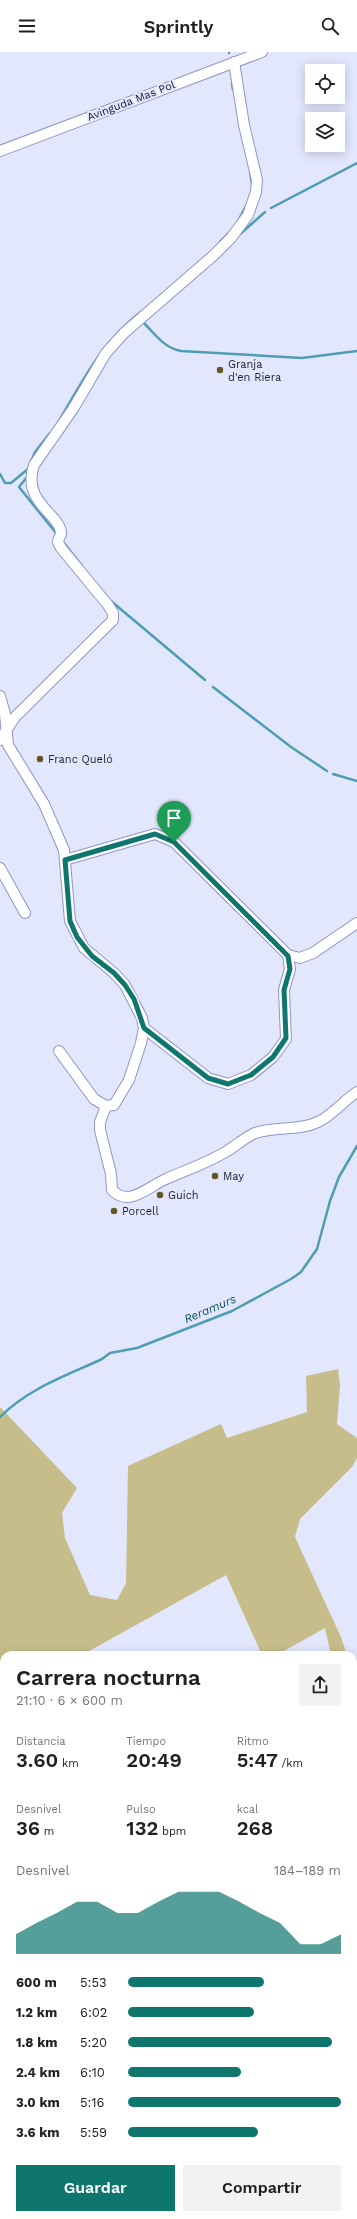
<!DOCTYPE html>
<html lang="es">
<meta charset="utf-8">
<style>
:root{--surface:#fff;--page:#f2f2f2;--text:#202124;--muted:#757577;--accent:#0f766e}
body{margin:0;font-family:"Work Sans",sans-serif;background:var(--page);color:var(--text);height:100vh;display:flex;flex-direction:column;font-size:15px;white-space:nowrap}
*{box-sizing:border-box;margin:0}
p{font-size:13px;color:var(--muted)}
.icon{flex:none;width:22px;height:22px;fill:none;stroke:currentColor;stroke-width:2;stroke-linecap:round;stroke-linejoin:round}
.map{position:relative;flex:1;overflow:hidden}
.panel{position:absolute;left:0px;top:1599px;width:357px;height:568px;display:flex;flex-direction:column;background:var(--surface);border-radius:12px 12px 0 0;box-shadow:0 2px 10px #0003}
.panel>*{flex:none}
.tools{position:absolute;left:305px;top:12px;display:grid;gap:8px}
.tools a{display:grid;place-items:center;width:40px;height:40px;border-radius:0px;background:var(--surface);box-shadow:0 2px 10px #0003;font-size:20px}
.pin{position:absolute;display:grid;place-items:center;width:34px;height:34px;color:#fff;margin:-41px -17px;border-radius:50% 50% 50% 0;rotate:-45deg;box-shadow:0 0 4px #0007}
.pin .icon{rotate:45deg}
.round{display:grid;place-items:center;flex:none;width:42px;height:42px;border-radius:0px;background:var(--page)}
.head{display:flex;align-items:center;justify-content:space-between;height:68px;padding:0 16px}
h1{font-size:22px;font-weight:600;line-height:30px}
.figures{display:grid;grid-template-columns:repeat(3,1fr);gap:6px;height:68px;padding:4px 16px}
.figures div{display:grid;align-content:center}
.figures b{font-size:20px;font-weight:600}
.figures small{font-size:11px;font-weight:400}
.figures p{font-size:11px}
.chart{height:112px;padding:8px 16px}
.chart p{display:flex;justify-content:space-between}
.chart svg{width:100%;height:72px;margin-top:4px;fill:var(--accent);opacity:.7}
.primary-button{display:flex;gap:8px;margin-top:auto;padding:8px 16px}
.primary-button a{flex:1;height:46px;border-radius:0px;background:var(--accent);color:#fff;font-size:16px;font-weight:600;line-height:46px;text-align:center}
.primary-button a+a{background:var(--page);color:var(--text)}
ul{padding:0 16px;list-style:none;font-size:13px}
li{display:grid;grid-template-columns:64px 48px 1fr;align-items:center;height:30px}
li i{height:10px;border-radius:5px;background:var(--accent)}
header{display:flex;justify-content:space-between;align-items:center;height:52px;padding:0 16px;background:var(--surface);font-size:18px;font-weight:600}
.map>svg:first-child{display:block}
.green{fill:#c7bd8b}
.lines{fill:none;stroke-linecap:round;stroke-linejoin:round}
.stream{stroke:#4d9db3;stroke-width:2.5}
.street-casing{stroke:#8f96c9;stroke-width:12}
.street{stroke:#fff;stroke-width:10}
.route-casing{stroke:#fff;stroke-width:8}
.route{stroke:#0f766e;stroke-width:5}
.poi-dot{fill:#635824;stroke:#e3e7fd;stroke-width:1.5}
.labels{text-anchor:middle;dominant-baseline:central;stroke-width:4;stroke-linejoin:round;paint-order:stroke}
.street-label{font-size:11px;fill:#1c1e32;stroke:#e3e7fd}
.poi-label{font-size:11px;fill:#1c1e32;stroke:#e3e7fd;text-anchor:start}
.water-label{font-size:12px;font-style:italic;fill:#0b5261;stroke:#e3e7fd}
</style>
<header><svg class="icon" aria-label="menu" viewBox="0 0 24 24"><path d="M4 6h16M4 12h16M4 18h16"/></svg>Sprintly<svg class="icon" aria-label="search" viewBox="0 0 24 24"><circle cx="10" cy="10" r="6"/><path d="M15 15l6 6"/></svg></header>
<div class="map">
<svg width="357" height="2167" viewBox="0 0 357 2167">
<rect width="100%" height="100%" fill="#e3e7fd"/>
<!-- green -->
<g class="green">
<path d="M338 1317 340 1333 337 1372 357 1386V1406L352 1415 300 1467 295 1485 341 1585 347 1603H331L325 1576 277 1603H262L226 1523 82 1603H4V2163H79L77 2167H0V1355L77 1436 62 1461 65 1486 90 1543 117 1548 126 1531 128 1414 221 1372 227 1386 307 1360 306 1324Z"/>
<path d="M353 1817 357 1818V1883H353Z"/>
</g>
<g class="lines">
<!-- stream -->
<g class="stream">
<path d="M229 1V0"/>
<path d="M232 32 233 38"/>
<path d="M250 119 252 132"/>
<path d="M271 156 357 111"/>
<path d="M238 169 246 154"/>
<path d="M239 183 265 160"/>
<path d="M220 190 231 179"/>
<path d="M143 270C155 282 164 296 181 299L302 306 357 299"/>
<path d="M59 369C84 326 102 290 142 259"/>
<path d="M0 422 5 431H11L28 417 35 400 50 381"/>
<path d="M27 425 19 435 56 481"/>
<path d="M64 491 82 514"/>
<path d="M111 549 205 628"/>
<path d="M213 635 291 695 327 719"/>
<path d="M333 722 357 729"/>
<path d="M0 1365C29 1336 66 1324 102 1307L110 1301 137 1296 232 1259 291 1227 301 1220 317 1197 330 1149 339 1125 357 1094"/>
</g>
<defs>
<g id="street">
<path d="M0 99 262 0"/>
<path d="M0 644 5 662 8 693 44 752 64 798 70 869 84 896 114 921 125 933 142 966 144 976 141 991 129 1028 114 1053 106 1054 100 1070V1078L111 1122 112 1138C129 1156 149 1134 166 1127 186 1118 208 1111 227 1099 237 1093 244 1086 255 1081 276 1074 299 1079 318 1070 333 1063 343 1049 357 1040"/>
<path d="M0 688 15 665 113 568V561L108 553 61 496 58 490C58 487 60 485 61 482 62 463 21 451 34 413L73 357 106 301 124 281 214 203 231 186 248 163 256 140 257 128 244 73 234 10"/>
<path d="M65 808 155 782 174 790 288 903 290 917 284 938 286 987 273 1005 251 1023 228 1032 208 1026 144 976"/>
<path d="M0 816 25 861"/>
<path d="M288 903 300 906 313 901 357 871"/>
<path d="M59 999 94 1047 106 1054"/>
<path d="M353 1905 357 1903"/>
<path d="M182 2167 184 2163"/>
</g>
</defs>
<!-- street casing -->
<use href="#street" class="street-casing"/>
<!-- street -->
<use href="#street" class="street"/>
</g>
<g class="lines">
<defs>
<path id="route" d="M155 782 174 790 288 904 290 917 284 938 286 986 273 1005 251 1023 228 1032 208 1026 144 976 134 947 125 933 114 921 92 904 77 885 70 869 65 808Z"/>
</defs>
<!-- route casing -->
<use href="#route" class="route-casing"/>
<!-- route -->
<use href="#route" class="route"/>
</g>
<!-- markers -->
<g class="poi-dot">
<circle cx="220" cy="318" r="4"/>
<circle cx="40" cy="707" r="4"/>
<circle cx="215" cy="1124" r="4"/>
<circle cx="160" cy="1143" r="4"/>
<circle cx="114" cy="1159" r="4"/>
</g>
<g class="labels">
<!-- street labels -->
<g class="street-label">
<text transform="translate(131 49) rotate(-21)">Avinguda Mas Pol</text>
</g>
<!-- poi labels -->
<g class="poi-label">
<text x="228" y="312">Granja<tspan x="228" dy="13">d'en Riera</tspan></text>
<text x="48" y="707">Franc Queló</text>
<text x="223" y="1124">May</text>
<text x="168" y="1143">Guich</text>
<text x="122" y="1159">Porcell</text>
</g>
<!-- water labels -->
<g class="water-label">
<text transform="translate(210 1257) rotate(-23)">Reramurs</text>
</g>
</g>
</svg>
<div class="tools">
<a><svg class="icon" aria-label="locate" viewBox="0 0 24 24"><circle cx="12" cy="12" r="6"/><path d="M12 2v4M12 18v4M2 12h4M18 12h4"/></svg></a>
<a><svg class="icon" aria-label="layers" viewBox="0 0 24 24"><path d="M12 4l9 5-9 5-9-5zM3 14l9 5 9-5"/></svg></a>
</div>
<div class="pin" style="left:174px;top:790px;background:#1e9e55"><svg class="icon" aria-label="arrive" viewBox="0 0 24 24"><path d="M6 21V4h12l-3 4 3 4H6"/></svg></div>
<section class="panel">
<div class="head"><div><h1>Carrera nocturna</h1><p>21:10 · 6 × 600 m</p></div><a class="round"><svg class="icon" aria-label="share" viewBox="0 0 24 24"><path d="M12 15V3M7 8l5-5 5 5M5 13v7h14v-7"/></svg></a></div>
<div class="figures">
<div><p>Distancia</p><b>3.60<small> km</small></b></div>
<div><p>Tiempo</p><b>20:49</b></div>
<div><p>Ritmo</p><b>5:47<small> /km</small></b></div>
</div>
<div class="figures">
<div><p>Desnivel</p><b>36<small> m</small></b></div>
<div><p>Pulso</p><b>132<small> bpm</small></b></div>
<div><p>kcal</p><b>268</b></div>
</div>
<div class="chart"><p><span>Desnivel</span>184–189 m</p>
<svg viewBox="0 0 160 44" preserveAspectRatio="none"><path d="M0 44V32L10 25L20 19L30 12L40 12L50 19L60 19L70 12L80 6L90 6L100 6L110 12L120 19L130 25L140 38L150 38L160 32V44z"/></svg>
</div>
<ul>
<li><b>600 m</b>5:53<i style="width:64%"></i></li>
<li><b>1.2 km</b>6:02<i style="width:59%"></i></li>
<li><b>1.8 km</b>5:20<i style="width:96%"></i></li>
<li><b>2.4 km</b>6:10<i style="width:53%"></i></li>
<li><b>3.0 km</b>5:16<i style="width:100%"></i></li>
<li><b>3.6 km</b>5:59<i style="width:61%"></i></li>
</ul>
<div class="primary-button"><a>Guardar</a><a>Compartir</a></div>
</section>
</div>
